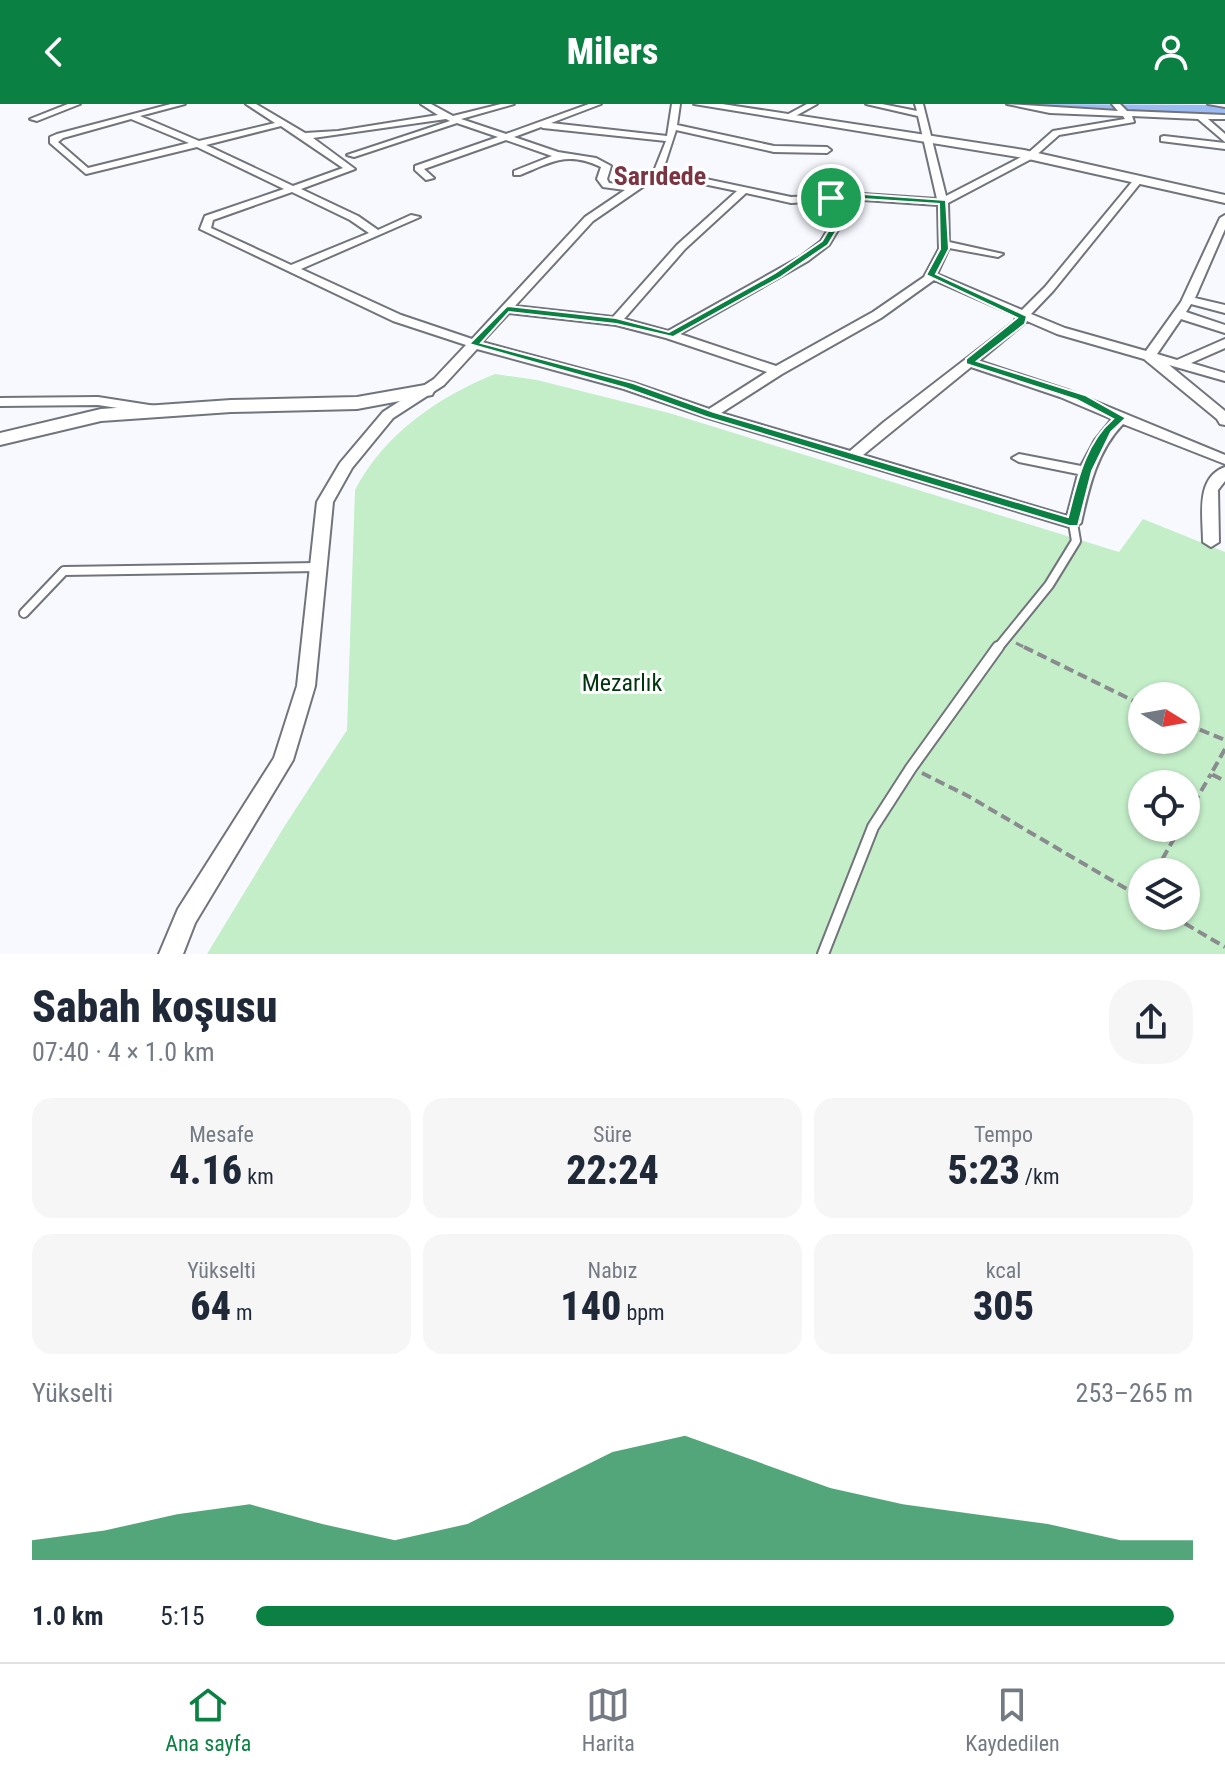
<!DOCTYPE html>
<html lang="tr">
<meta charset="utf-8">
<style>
:root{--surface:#fff;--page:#f6f6f7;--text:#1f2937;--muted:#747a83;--line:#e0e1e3;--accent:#0b8043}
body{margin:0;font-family:"Roboto Condensed",sans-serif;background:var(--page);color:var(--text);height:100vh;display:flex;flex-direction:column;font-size:30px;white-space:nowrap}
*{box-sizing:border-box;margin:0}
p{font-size:26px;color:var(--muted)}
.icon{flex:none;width:44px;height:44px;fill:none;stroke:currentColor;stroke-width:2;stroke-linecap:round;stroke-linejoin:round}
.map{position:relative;height:850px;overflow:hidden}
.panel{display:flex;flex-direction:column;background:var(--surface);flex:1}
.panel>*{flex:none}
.needle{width:52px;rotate:101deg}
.tools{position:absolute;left:1128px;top:578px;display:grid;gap:16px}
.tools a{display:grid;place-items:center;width:72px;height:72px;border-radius:50%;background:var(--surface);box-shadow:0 2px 6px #0004;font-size:40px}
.pin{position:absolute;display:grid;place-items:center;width:68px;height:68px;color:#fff;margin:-34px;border:4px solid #fff;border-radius:50%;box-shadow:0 2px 8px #0007}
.round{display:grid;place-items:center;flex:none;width:84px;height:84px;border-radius:32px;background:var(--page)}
.headline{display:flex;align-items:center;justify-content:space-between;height:136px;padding:0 32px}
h1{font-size:44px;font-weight:800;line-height:60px}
.metrics{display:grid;grid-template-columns:repeat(3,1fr);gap:12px;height:136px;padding:8px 32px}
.metrics div{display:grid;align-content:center;border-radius:20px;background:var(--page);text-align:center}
.metrics b{font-size:40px;font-weight:800}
.metrics small{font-size:22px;font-weight:400}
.metrics p{font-size:22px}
.chart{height:224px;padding:16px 32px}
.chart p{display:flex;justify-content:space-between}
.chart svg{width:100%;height:144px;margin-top:8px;fill:var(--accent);opacity:.7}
ul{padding:0 32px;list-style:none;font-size:26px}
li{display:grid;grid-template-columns:128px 96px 1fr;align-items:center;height:60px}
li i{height:20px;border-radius:10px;background:var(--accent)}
header{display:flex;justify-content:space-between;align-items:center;height:104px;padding:0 32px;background:var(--accent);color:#fff;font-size:36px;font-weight:800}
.tab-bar{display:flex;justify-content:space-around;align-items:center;height:112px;border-top:2px solid var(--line);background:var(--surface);font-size:22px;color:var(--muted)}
.tab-bar a{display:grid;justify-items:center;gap:4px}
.tab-bar .on{color:var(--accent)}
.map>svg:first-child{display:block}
.green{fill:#c3eec8;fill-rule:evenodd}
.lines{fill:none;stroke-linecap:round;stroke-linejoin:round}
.river{fill:#9bbcf3;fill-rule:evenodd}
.lane-far1-casing{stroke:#72747b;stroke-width:12}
.lane-casing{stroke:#72747b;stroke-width:14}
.street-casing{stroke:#72747b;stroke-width:4}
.secondary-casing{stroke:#72747b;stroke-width:4}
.path-far1{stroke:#8a8b8f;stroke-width:3;stroke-dasharray:8 4;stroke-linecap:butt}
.path{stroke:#8a8b8f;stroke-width:4;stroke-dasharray:10 5;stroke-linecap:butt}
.lane-far1{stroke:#fff;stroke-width:8}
.lane{stroke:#fff;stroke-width:10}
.street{fill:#fff;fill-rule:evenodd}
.secondary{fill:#fff;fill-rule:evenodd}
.route{fill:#0b8043;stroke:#fff;stroke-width:2;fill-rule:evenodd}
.labels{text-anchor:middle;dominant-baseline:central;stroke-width:6;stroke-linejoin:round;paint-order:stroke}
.park-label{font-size:24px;fill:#00350f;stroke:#fff}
.far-district-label{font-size:26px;font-weight:bold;fill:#7b3442;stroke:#fff}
</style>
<header><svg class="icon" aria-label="back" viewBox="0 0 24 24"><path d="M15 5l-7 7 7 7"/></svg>Milers<svg class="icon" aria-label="person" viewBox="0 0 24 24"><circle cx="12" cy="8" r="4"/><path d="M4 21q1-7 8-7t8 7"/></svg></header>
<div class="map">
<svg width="1225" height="850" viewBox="0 0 1225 850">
<rect width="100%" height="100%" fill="#f7f9ff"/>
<!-- green -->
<path class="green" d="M495 270 537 276 669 309 1119 448 1143 415 1225 448V850H207L284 723 347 626 355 386C384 330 438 293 495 270ZM1142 592H1186V636H1142ZM1142 680H1186V724H1142ZM1142 768H1186V812H1142Z"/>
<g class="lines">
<!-- river -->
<path class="river" d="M1039 0 1225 1V11L1047 5Z"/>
<defs>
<g id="lane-far1">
<path d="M24 509 64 467 318 463"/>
<path d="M997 545 1049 481 1076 437 1073 419"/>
</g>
<path id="lane" d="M823 850 873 723 911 664 998 543"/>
<g id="street">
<path d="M68 0H80L37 17 30 15Z"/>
<path d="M171 0H185L140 12 199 37 275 19 246 0H256L305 29 338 27 438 11 421 0H431L453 12 501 0H514L461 15 506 30 589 0H601L551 19 667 32 672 0H680L677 21 774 42 827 43 831 46 827 49 774 48 676 26 663 66 791 93 863 90 937 95 918 12 866 0H882L917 7 915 0H923L946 92 1027 50 1053 27 1125 15 1123 12 1050 9 1007 0 1118 7 1112 0H1120L1127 7 1225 11V15H1208L1225 30V38L1198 15 1132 12 1134 18 1059 31 1033 54 948 99 949 138 1003 150 998 153 949 144 937 170 1022 206 1045 183 1136 73H1142V77L1053 187 1031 210 1065 224 1146 247 1181 198 1220 114 1225 111V125L1195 194 1225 201V209L1191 200 1186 208 1225 221V229L1181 215 1157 250 1177 256 1225 235V244L1191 259 1225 269V277L1169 261 1225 307V321L1220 320 1217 315 1144 255 1057 230 1027 217 979 257 1070 287 1225 351V360L1123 320C1097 347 1089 383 1081 419L1073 424 705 313 624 285 477 245 444 281 393 314 352 364 333 398 315 582 293 656 195 819 183 850H159L178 805 274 654 297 582 317 398 340 359 383 308 434 275 466 241 393 217 200 125 205 112 284 85 197 43 86 70 50 39V33L57 30ZM131 15 189 39 88 64 58 38 63 34ZM446 15 450 17 347 51 354 53 457 19 498 33 415 62V66L426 76 434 74 424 65 506 36 552 52 514 67V71H520C552 58 567 47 601 63L597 75 603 83 625 86 585 113 472 235 401 211 301 165 420 113 411 111 378 126 358 112 301 85 355 65 313 34ZM281 22 343 64 293 82 206 41ZM541 23 543 24 666 37 654 67 632 82 609 79 607 75 611 62 596 54 558 48 514 33ZM660 71 737 87 677 141 613 213 515 202 593 117ZM292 88 350 116 369 129 291 161 211 124 213 116ZM746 89 791 99 828 97 835 114 821 137 800 153 668 227 624 215 685 145ZM863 96 938 101 939 145 924 173 873 208 776 262 680 230 808 157 829 141 845 114 837 97ZM934 176 1016 212 1015 217 884 318 850 347 721 309 782 270 881 214ZM509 209 616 221 666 234 767 268 709 305 634 279 482 238ZM971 263 1060 293 1112 315 1095 336 1081 362 1019 350 1012 354 1019 358 1078 370 1067 412 863 351Z"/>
<path d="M807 0H817L790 15 783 13Z"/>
<path d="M1208 0H1225V3Z"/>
<path d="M1164 32 1225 39V45L1161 37V33Z"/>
<path d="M98 293 162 303 164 306 157 310 98 301 0 302V294Z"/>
<path d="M1225 363V377L1218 386 1219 438 1211 443 1203 438C1203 412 1195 374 1225 363Z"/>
</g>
<g id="secondary">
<path d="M694 0H722L1024 46 1225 91V99L1024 54Z"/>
<path d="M425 281 432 283 434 287 432 291 357 305 231 308 101 317 0 341V329L101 305 231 296 357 293Z"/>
</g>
</defs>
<!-- lane-far1 casing -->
<use href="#lane-far1" class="lane-far1-casing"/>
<!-- lane casing -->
<use href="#lane" class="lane-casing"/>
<!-- street casing -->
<use href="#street" class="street-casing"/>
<!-- secondary casing -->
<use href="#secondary" class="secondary-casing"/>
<!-- path-far1 -->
<path class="path-far1" d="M1016 539 1028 545"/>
<!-- path -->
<g class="path">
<path d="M1024 543 1142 601"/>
<path d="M1186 620 1225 636"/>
<path d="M1225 645 1211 670 1225 677"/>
<path d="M922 669 968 692 1142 794"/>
<path d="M1186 713 1211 670"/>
<path d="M1155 768 1180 724"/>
<path d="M1172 812 1225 843"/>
</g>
<!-- lane-far1 -->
<use href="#lane-far1" class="lane-far1"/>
<!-- lane -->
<use href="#lane" class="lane"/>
<!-- street -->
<use href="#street" class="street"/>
<!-- secondary -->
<use href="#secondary" class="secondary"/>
</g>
<!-- route -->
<path class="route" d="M863 90 946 96 949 145 936 170 1027 212 1025 220 977 257 1085 291 1126 314 1111 328 1092 367 1078 422H1069L706 313 625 284 469 240 507 202 616 214 669 228 775 169 822 137 836 114 828 93ZM863 95 939 100 940 145 926 171 1017 214 966 255V260L1077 296 1113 315C1085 339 1077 378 1068 413L714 308 633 279 481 239 509 208 616 220 673 233 781 173 828 141 844 114 836 97Z"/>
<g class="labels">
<!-- park labels -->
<g class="park-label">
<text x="622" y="579">Mezarlık</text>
</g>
<!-- far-district labels -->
<g class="far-district-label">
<text x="660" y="72">Sarıdede</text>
</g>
</g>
</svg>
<div class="tools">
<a><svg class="needle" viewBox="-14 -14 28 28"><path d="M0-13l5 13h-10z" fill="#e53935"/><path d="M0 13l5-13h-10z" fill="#747a83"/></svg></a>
<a><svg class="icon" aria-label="locate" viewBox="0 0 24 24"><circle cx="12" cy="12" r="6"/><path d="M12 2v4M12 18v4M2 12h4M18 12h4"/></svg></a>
<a><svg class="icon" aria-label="layers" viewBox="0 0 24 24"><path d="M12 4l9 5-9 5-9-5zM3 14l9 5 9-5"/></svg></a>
</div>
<div class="pin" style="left:831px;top:94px;background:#1e9e55"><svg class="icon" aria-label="arrive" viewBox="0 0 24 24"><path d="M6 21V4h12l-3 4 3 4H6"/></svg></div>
</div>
<section class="panel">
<div class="headline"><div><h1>Sabah koşusu</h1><p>07:40 · 4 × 1.0 km</p></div><a class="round"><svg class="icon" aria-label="share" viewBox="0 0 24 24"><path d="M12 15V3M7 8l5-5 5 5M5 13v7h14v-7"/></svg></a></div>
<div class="metrics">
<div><p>Mesafe</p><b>4.16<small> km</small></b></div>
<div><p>Süre</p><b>22:24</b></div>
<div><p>Tempo</p><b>5:23<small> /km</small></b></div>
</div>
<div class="metrics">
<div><p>Yükselti</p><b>64<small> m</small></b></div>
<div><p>Nabız</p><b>140<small> bpm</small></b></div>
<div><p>kcal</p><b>305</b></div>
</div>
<div class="chart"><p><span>Yükselti</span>253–265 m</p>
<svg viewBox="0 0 160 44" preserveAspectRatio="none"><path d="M0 44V38L10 35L20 30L30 27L40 33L50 38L60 33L70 22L80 11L90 6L100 14L110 22L120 27L130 30L140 33L150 38L160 38V44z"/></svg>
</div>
<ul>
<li><b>1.0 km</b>5:15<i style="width:98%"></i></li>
</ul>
</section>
<nav class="tab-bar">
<a class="on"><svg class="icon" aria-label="home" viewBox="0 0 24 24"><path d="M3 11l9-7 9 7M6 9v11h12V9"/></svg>Ana sayfa</a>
<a><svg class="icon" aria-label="map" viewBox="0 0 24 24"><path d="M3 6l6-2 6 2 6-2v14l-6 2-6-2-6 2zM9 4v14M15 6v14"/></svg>Harita</a>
<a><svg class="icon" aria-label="saved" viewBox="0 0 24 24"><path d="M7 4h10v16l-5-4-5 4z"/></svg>Kaydedilen</a>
</nav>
